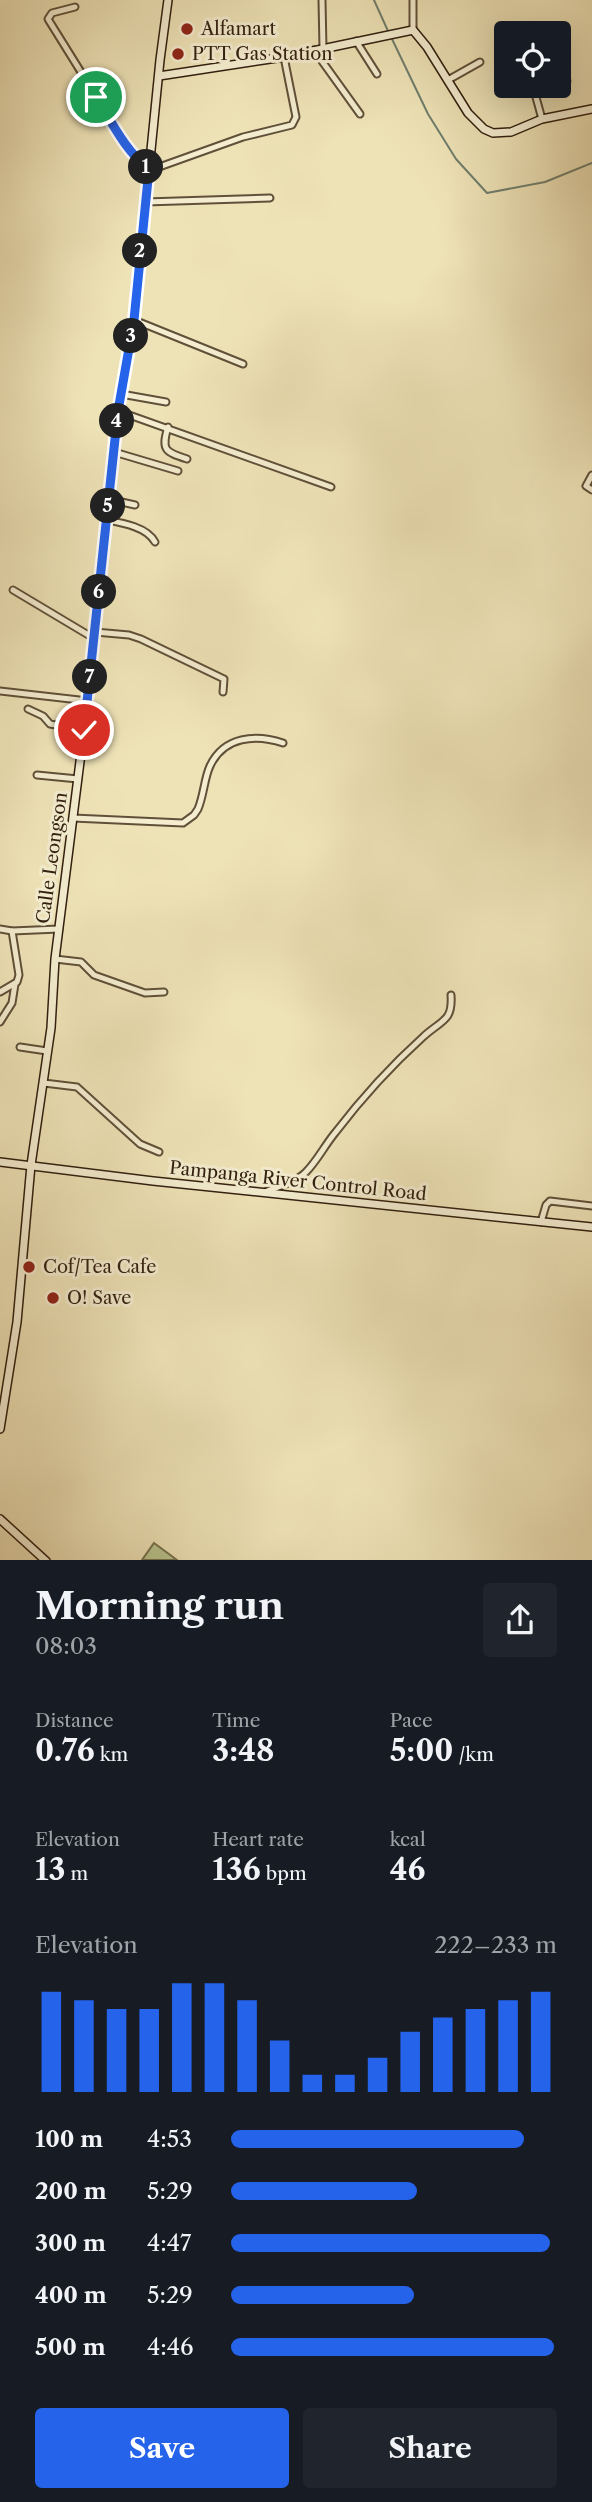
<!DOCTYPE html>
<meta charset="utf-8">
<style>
:root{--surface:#171b24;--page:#20242c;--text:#f1f3f6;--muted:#9ea1a6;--accent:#2563eb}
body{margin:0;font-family:"Libre Caslon Text",serif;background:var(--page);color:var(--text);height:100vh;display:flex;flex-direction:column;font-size:26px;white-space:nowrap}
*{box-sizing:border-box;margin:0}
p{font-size:23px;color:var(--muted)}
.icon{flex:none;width:38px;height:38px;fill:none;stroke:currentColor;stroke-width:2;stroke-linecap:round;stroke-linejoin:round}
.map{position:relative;height:1560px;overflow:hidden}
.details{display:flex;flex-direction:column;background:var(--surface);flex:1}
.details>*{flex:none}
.controls{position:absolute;left:494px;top:21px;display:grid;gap:14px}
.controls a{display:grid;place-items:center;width:77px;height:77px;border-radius:7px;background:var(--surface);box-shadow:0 7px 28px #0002;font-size:35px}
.pin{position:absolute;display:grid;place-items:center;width:60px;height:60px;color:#fff;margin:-30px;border:4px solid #fff;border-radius:50%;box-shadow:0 2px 7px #0007}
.km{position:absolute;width:35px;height:35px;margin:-18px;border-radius:50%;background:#222;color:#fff;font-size:19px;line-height:35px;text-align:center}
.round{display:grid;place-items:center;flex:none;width:74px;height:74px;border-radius:7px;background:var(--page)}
.overview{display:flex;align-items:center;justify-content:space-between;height:119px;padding:0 35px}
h1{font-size:38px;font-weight:700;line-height:52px}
.metrics{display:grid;grid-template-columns:repeat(3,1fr);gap:10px;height:119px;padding:7px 35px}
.metrics div{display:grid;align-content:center}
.metrics b{font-size:30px;font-weight:700}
.metrics small{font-size:19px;font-weight:400}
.metrics p{font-size:19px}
.chart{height:196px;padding:14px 35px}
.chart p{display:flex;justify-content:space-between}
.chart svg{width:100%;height:126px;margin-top:7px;stroke:var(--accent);stroke-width:6}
.cta{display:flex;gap:14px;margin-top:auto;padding:14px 35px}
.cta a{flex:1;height:80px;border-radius:7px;background:var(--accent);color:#fff;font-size:28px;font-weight:700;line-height:80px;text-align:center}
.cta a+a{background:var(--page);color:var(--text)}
ul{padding:0 35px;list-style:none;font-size:23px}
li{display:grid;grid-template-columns:112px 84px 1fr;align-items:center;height:52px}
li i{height:18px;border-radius:9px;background:var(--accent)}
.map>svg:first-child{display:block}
.green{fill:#b9c48e;stroke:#75724e;stroke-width:2}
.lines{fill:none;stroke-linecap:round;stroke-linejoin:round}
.stream{stroke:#6f7e6d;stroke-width:2}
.street-casing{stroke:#605039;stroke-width:9}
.secondary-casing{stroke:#311f0f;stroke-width:10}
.street{stroke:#f4edd0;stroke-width:5}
.secondary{stroke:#f4edd0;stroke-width:7}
.route-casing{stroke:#fff;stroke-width:14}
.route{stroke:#2563eb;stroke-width:9}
.poi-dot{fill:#8f2418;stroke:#f4edd0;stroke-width:2.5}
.labels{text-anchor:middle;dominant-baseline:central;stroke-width:6;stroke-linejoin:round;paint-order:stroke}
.poi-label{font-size:18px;fill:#311f0f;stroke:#f4edd0;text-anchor:start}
.street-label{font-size:18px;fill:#311f0f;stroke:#f4edd0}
</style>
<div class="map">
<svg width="592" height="1561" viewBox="0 0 592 1561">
<rect width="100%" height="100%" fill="#eee3b7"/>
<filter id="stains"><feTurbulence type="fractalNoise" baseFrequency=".00286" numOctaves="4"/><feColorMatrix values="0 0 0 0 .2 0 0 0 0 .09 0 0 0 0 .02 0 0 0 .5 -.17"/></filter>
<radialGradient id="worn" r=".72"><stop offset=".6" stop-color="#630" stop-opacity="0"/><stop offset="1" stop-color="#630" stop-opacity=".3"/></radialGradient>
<!-- green -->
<path class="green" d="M154 1543 177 1560H142Z"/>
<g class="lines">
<!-- stream -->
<g class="stream">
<path d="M374 0 388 31"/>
<path d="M392 39 428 114 456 159 487 193 545 182 592 163"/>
</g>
<defs>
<g id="street">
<path d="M322 0 323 48"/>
<path d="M413 0V30"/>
<path d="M75 7 52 13 48 19 122 138 140 162 149 169"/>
<path d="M356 41 377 74"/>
<path d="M314 50 360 114"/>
<path d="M448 80 480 62"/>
<path d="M558 82 567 81"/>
<path d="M91 88H113"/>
<path d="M542 119 534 90 545 86"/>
<path d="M148 171 243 137 292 125 296 117 284 57"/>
<path d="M145 202 270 198"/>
<path d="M134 320 243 364"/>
<path d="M121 394 166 402"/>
<path d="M118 411 331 487"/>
<path d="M168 427C161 450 165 452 187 459"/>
<path d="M114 452 178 471"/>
<path d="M592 475 586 486 592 490"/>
<path d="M108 499 135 505"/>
<path d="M106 520C123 523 147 527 155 542"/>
<path d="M13 590 95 639"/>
<path d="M95 632 129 635 141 639 224 679 223 692"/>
<path d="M0 691 88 701"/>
<path d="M28 709 43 716 50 724 84 730"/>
<path d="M37 775 78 779"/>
<path d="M73 818 183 823 194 815 198 809C204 795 204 779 210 766 224 736 256 734 283 743"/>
<path d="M0 929 12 931 59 929"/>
<path d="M55 959 81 962 94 975 145 993 164 992"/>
<path d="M0 992 17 982 19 975 12 931"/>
<path d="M0 1022 12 1003 15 984"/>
<path d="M20 1047 47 1051"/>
<path d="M44 1083 77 1087 140 1144 159 1152"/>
<path d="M267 1191C280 1186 296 1182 306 1172 317 1161 325 1145 335 1133 361 1099 392 1065 423 1037 441 1020 453 1022 451 995"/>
<path d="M541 1222 546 1205 550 1201 592 1206"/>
</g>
<g id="secondary">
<path d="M159 76 284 57 413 30 427 47 468 113 484 129 493 133 511 132 542 119 592 109"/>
<path d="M0 1162 153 1181 592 1227"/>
<path d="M0 1429 17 1322 31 1165 51 1028 55 959 84 730 118 411 134 320 160 60 168 0"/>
<path d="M0 1519 46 1561"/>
</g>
</defs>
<!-- street casing -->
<use href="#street" class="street-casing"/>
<!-- secondary casing -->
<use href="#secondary" class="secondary-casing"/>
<!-- street -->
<use href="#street" class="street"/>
<!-- secondary -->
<use href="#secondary" class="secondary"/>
</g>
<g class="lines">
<defs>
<path id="route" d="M84 730 118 411 134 320 149 169C126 152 111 121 96 97"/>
</defs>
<!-- route casing -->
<use href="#route" class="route-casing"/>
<!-- route -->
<use href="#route" class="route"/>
</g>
<!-- markers -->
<g class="poi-dot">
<circle cx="187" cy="29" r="7"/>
<circle cx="178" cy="54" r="7"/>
<circle cx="29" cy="1267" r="7"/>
<circle cx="53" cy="1298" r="7"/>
</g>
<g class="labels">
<!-- poi labels -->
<g class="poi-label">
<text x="201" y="29">Alfamart</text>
<text x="192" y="54">PTT Gas Station</text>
<text x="43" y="1267">Cof/Tea Cafe</text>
<text x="67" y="1298">O! Save</text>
</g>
<!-- street labels -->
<g class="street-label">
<text transform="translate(52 858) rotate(-82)">Calle Leongson</text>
<text transform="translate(298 1181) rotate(6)">Pampanga River Control Road</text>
</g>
</g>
<rect width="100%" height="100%" filter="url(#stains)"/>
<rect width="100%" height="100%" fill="url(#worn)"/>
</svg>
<div class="controls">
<a><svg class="icon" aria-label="locate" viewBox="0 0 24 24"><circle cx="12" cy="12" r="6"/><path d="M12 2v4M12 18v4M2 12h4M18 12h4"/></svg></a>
</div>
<div class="pin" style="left:96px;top:97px;background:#1e9e55"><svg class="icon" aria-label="arrive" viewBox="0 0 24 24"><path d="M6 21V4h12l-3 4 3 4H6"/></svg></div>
<div class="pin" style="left:84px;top:730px;background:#d93025"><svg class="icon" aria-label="check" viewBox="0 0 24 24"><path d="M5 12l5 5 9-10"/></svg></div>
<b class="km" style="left:146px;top:167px">1</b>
<b class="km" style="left:140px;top:251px">2</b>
<b class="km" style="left:131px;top:336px">3</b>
<b class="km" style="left:117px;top:421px">4</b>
<b class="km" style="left:108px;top:506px">5</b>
<b class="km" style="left:99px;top:592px">6</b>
<b class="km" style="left:90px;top:677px">7</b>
</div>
<section class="details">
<div class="overview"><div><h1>Morning run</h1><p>08:03</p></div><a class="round"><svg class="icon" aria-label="share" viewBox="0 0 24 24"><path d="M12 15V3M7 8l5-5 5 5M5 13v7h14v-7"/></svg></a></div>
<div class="metrics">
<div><p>Distance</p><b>0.76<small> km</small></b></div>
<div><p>Time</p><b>3:48</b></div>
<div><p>Pace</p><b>5:00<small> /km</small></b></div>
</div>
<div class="metrics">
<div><p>Elevation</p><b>13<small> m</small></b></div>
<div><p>Heart rate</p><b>136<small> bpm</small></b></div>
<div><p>kcal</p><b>46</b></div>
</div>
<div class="chart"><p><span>Elevation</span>222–233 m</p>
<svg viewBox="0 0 160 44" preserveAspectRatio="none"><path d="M5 44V9M15 44V12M25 44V15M35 44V15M45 44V6M55 44V6M65 44V12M75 44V26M85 44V38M95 44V38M105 44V32M115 44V23M125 44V18M135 44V15M145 44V12M155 44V9"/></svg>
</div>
<ul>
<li><b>100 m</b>4:53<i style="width:90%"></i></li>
<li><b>200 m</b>5:29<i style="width:57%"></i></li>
<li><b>300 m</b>4:47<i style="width:98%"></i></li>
<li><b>400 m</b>5:29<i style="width:56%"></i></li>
<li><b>500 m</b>4:46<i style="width:99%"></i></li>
</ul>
<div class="cta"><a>Save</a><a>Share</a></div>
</section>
